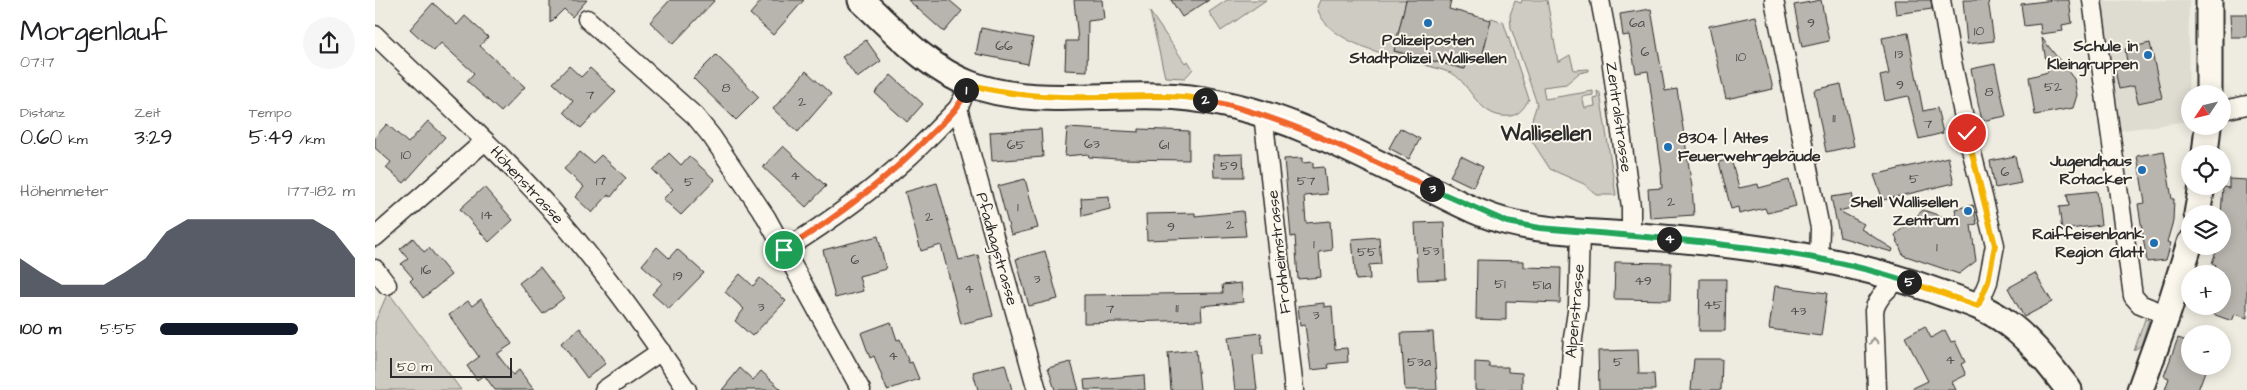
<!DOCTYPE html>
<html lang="de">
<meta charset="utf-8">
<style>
:root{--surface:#fff;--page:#f6f6f6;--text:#202124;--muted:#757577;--accent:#111827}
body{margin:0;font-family:"Architects Daughter",sans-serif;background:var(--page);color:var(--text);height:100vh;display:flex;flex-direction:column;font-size:19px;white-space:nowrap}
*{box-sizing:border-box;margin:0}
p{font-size:16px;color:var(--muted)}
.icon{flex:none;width:28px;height:28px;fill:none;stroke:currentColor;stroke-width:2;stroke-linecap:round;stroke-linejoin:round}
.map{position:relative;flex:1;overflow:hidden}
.sheet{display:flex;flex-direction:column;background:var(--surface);width:375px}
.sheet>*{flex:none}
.needle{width:32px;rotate:235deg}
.buttons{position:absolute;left:1806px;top:85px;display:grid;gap:10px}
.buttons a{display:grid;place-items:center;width:50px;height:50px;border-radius:50%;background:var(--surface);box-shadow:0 2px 12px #0003;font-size:25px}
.scale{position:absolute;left:15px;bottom:12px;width:122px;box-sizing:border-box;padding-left:5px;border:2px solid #2b2b2b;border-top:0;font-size:14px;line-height:18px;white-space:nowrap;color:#2b2b2b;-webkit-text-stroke:4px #fbf7ec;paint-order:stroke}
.pin{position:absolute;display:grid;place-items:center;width:42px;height:42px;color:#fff;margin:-21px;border:2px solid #fff;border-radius:50%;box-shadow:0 1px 5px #0007}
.km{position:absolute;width:25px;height:25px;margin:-12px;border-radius:50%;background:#222;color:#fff;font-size:14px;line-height:25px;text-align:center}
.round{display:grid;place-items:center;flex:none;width:52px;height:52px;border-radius:26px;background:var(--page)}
.head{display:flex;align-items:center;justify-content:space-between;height:85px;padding:0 20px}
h1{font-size:28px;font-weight:600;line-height:38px}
.metrics{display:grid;grid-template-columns:repeat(3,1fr);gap:8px;height:85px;padding:5px 20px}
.metrics div{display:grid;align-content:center}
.metrics b{font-size:21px;font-weight:600}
.metrics small{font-size:14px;font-weight:400}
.metrics p{font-size:14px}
.chart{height:140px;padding:10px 20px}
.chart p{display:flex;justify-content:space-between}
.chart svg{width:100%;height:90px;margin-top:5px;fill:var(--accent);opacity:.7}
ul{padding:0 20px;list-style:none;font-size:16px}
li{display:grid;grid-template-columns:80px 60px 1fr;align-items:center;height:38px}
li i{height:12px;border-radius:6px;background:var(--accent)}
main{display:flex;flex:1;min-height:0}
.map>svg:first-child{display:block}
.built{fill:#dedbd1}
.green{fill:#cecbc2;stroke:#7c7b76}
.building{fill:#b8b5ae;stroke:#2b2b2b}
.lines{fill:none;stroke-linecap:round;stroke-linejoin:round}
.street-casing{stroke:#2b2b2b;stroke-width:21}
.secondary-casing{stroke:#2b2b2b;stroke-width:29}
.street{stroke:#fbf7ec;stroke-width:18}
.secondary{stroke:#fbf7ec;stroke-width:25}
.oneway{stroke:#93918c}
.split-1-casing{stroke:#fff;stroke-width:10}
.split-2-casing{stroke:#fff;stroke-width:10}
.split-3-casing{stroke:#fff;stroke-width:10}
.split-4-casing{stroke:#fff;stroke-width:10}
.split-5-casing{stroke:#fff;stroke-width:10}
.split-6-casing{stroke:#fff;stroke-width:10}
.split-1{stroke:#f0652b;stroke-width:6}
.split-2{stroke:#f5b400;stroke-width:6}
.split-3{stroke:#f0652b;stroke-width:6}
.split-4{stroke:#22a559;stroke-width:6}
.split-5{stroke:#22a559;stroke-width:6}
.split-6{stroke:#f5b400;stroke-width:6}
.poi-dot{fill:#1f6fb2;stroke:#fbf7ec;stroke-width:2}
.labels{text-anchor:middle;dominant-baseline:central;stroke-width:4;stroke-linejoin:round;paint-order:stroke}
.number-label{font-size:14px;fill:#4e4e4c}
.poi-label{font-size:16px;font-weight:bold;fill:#2b2b2b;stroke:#fbf7ec;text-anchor:end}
.street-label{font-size:16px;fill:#2b2b2b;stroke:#fbf7ec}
.district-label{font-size:21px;font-weight:bold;fill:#2b2b2b;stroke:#fbf7ec}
</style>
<main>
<section class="sheet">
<div class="head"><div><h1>Morgenlauf</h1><p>07:17</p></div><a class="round"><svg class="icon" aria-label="share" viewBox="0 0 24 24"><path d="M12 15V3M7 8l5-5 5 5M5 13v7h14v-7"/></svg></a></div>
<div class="metrics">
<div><p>Distanz</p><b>0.60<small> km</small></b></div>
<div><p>Zeit</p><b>3:29</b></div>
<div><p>Tempo</p><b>5:49<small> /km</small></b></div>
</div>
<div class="chart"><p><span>Höhenmeter</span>177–182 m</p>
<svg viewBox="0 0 160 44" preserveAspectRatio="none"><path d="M0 44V25L10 32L20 38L30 38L40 38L50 32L60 25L70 12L80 6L90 6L100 6L110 6L120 6L130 6L140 6L150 12L160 25V44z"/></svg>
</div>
<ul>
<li><b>100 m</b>5:55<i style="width:71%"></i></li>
</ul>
</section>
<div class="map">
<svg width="1872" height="390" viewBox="0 0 1872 390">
<rect width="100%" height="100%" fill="#eeebe0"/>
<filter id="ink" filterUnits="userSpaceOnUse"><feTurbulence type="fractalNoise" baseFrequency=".02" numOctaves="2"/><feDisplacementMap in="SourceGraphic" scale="10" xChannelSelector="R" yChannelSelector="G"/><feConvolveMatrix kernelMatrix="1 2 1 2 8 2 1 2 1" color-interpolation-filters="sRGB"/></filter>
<g filter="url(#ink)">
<!-- built -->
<path class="built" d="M1814 0 1813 121 1742 131 1726 1Z"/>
<!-- green -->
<g class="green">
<path d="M852 0H891L846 31 834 12Z"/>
<path d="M945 0H1031L1019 51 1089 69 1092 58 1106 61 1116 18 1123 20V22L1128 21 1154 99C1148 110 1142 118 1127 116 1101 113 1092 79 1076 73 1040 59 953 50 942 7Z"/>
<path d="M1147 0H1172L1183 62 1195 55 1199 70 1214 69V71L1204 73 1191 84 1168 87 1170 99 1218 91V95L1207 97 1210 108 1220 106 1219 99 1223 98 1222 91 1225 93 1241 195H1222L1209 184 1175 169 1157 141 1155 126 1162 104 1136 28 1135 15 1140 1 1146 3Z"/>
<path d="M775 12 810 63 813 61 818 69 810 78 790 77Z"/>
<path d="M13 292 86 390H0V322Z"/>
<path d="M1770 319 1774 320 1766 345 1759 351Z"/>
</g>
<!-- building -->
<g class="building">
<path d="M175 0H212L197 17 189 9 175 23Z"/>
<path d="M295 0H340L298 44 275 22Z"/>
<path d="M387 0H429L398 35 375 14Z"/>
<path d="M533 0H574L587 11 569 32Z"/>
<path d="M699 0H727L729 19 713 21 712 71 690 70 691 41H703Z"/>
<path d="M796 0H834L807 17Z"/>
<path d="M1031 0H1076L1074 9 1116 20 1106 61 1092 58 1090 69 1019 51Z"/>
<path d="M1446 0 1454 41 1427 47 1419 5Z"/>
<path d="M1519 0H1556L1557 9 1521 14Z"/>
<path d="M1588 0H1613L1619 41 1592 44Z"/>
<path d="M1679 0H1694L1697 23 1687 25 1688 31 1666 34 1665 24 1649 26 1646 4Z"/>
<path d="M58 3 82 25 90 16 113 37 105 46 150 87 126 112 92 81 99 73 66 43 59 51 35 29Z"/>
<path d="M1276 9 1290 91 1302 89 1317 187 1319 215 1275 218 1273 189 1287 188 1286 172H1287L1273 71 1261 73 1254 35 1248 36 1245 14Z"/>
<path d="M1855 14H1872V37H1856Z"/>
<path d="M1381 16 1398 89 1351 99 1334 26Z"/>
<path d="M606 28 658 38 653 64 601 54Z"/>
<path d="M1533 33 1548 111 1562 108 1568 133 1544 139 1533 96 1510 101 1505 76 1514 74 1507 38Z"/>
<path d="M1667 38 1699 79 1702 95 1698 108 1660 115 1654 77 1673 72Z"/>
<path d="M491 40 506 61 482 78 467 57Z"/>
<path d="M1775 43 1787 98 1763 103 1759 86 1744 89 1739 65 1752 62 1750 49Z"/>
<path d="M341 55 384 97 361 120 318 78Z"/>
<path d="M1620 64 1631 116 1607 121 1596 69Z"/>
<path d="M194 66 206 77 215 68 241 92 206 128 189 112 198 101 178 83Z"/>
<path d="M431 71 456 94 423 132 398 109Z"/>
<path d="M516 75 548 104 532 122 500 93Z"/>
<path d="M1466 84 1479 146 1451 152 1439 90Z"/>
<path d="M53 121 70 137 29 183 11 168 16 162 0 148V137L12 124 33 143Z"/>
<path d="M692 128 764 132V129L814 131V160L742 159 714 157 713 154 690 156Z"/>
<path d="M1025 128 1045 139 1034 159 1014 148Z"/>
<path d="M666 129 668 157 617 161 615 132Z"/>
<path d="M408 146 451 186 431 207 388 167Z"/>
<path d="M1789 151 1797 199H1799L1798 221 1792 242 1796 243 1791 260 1772 262 1763 204 1770 203 1762 156Z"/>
<path d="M205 152 218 163 226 155 251 178 236 197 233 195 217 213 200 197 209 187 189 169Z"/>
<path d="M294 153 306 165 314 156 340 180 306 215 288 199 298 189 278 170Z"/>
<path d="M868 154 869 177H839L838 155Z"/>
<path d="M1086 156 1108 167 1098 187 1075 176Z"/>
<path d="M1640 156 1646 183 1620 188 1615 161Z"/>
<path d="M1573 157 1579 183 1508 200 1499 175Z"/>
<path d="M927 158V163L938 162V168L949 167 952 194 929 196 931 223 955 221 957 250 944 252 946 277 923 279 920 236 916 237 909 159Z"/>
<path d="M1356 159 1364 188 1383 184 1384 188 1414 180 1421 206 1392 213 1390 208 1364 214 1363 207 1356 209 1344 162Z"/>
<path d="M650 179 663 228 636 235 623 186Z"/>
<path d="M1854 179 1872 180V318L1860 314 1857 321 1821 308 1822 306H1848V274H1838L1841 265 1837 263 1843 246H1848L1846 214 1848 187 1854 188Z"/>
<path d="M562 183 584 260 603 255 618 316 586 324 566 245 546 251 530 192Z"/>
<path d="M109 187 138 220 114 242 85 209Z"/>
<path d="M1722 191 1726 225 1687 230 1684 207 1694 206 1692 194Z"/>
<path d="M1477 194 1480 207 1464 211 1489 224 1486 229 1518 249 1517 252 1465 237 1456 197Z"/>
<path d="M734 196 735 209 707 216 706 198Z"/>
<path d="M1598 205 1602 224 1596 225 1601 261 1584 274 1528 255 1520 235 1548 210 1583 222 1580 209Z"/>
<path d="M868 211 871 236 772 240 771 214 820 213V216Z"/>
<path d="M1069 222 1071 279 1043 280 1040 223Z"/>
<path d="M503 236 511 269 484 276 488 291 460 298 448 250Z"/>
<path d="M1004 237 1006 264 994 265 995 279 981 280 977 239Z"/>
<path d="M38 238 49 252 54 248 76 275 48 298 35 281 38 278 26 264 33 259 25 249Z"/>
<path d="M282 247 294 258 302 249 329 273 294 309 277 294 287 283 267 265Z"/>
<path d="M670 251 683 299 654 306 641 259Z"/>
<path d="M1102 260 1149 261V267L1186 268 1185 303 1131 301V320L1101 319Z"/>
<path d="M1240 262 1296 263 1295 300 1239 299Z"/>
<path d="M165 267 189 298 168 314 144 283Z"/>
<path d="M1660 273 1677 302 1649 317 1633 288Z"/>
<path d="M365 274 378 286 385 278 411 301 377 336 360 321 369 309 350 292Z"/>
<path d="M1325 279H1351L1350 331H1324Z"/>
<path d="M866 283 868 302 826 306 827 320 709 323V295L848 293 847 285Z"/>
<path d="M1400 286 1452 293 1446 336 1394 329Z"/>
<path d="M106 299 137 344 122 354 138 375 144 370 159 390H120L109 375 102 380 92 366 104 357 74 315 93 301 97 306Z"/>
<path d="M949 303V307L957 306 960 349 972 348 973 362 953 364 954 368 936 370 930 325 925 326 923 306Z"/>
<path d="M516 322 522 340 525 339 534 363 537 362 544 379 512 390 499 356 495 358 486 333Z"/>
<path d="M1550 326 1556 338 1570 330 1576 342 1580 341 1590 362 1586 364 1591 375 1577 382 1581 390H1534L1553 381 1530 337Z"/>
<path d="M205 328 231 363 212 378 186 343Z"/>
<path d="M1058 332 1062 390H1030L1026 333Z"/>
<path d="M886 333 888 354 878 355 882 390H860L853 337Z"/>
<path d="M1803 338 1815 342V366H1832L1823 390H1790L1794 378 1789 376Z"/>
<path d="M821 350 825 390H796L793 353Z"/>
<path d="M1263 350 1264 374H1279L1280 390H1224L1223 351Z"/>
<path d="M1319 359H1347L1346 390H1316Z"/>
<path d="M696 362 704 390H680L673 368Z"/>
<path d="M1100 362 1114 363V367H1133V372L1147 373V390H1100Z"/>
<path d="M630 364 637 390H603L598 372Z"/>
<path d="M365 368 378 380 386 371 407 390H347Z"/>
<path d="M769 375 770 390H710L709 380Z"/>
</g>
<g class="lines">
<defs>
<g id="street">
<path d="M1225 0 1236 58 1256 207V235"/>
<path d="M1399 0 1445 228 1444 258"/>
<path d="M1566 0 1576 57 1594 141 1620 245 1613 282 1603 306"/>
<path d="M1717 0 1758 296 1765 304 1792 315"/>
<path d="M212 19 320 116 337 137 391 217 486 390"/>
<path d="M0 35C58 92 119 146 173 206 224 264 269 326 312 390"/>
<path d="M583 108 662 390"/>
<path d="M1848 110 1872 105"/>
<path d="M888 114 919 390"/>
<path d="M0 237 110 141"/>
<path d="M409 250C454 222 496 192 535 156 551 141 567 124 583 108L587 100"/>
<path d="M0 269 12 285"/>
<path d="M229 390 286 351"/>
<path d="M1194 390 1198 338 1203 305 1205 232"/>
<path d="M1502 390 1499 311C1502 297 1514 287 1525 279"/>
</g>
<g id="secondary">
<path d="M486 0C519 30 552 68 595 84 652 106 723 94 784 96 806 96 827 99 849 104 919 118 985 155 1049 186 1076 199 1104 215 1133 222 1176 233 1221 232 1264 236 1366 244 1470 257 1566 293 1589 301 1613 308 1632 323 1657 341 1675 366 1694 390"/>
<path d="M1834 94V0"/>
<path d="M1830 154 1833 126"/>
<path d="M1822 214 1827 186"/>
<path d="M1765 390 1792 315 1815 243"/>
</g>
</defs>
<!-- street casing -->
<use href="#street" class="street-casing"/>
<!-- secondary casing -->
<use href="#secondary" class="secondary-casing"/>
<!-- street -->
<use href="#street" class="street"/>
<!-- secondary -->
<use href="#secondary" class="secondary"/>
</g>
<!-- one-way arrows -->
<defs><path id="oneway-chevron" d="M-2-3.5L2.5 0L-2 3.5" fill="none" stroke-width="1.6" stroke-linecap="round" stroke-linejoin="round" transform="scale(1.25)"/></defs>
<use class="oneway" href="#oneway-chevron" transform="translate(1499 341) rotate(-93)"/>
</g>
<g class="lines" filter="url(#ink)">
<defs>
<path id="split-1" d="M409 250C463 217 512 179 556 134 571 119 584 110 591 90"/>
<path id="split-2" d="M591 90 593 84C635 96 679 98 723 97 758 97 794 93 830 100"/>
<path id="split-3" d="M830 100C910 116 983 154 1057 189"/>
<path id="split-4" d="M1057 189 1132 222 1165 228 1294 239"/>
<path id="split-5" d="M1294 239C1375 247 1456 256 1534 282"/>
<path id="split-6" d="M1534 282 1603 306 1613 282 1620 245 1592 133"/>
</defs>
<!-- split-1 casing -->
<use href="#split-1" class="split-1-casing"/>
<!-- split-2 casing -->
<use href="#split-2" class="split-2-casing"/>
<!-- split-3 casing -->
<use href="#split-3" class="split-3-casing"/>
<!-- split-4 casing -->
<use href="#split-4" class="split-4-casing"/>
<!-- split-5 casing -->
<use href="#split-5" class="split-5-casing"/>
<!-- split-6 casing -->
<use href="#split-6" class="split-6-casing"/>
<!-- split-1 -->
<use href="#split-1" class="split-1"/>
<!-- split-2 -->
<use href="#split-2" class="split-2"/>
<!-- split-3 -->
<use href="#split-3" class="split-3"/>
<!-- split-4 -->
<use href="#split-4" class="split-4"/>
<!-- split-5 -->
<use href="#split-5" class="split-5"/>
<!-- split-6 -->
<use href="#split-6" class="split-6"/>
</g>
<!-- markers -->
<g class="poi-dot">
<circle cx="1053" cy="23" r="5"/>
<circle cx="1773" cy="55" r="5"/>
<circle cx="1293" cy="147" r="5"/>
<circle cx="1767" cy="170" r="5"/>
<circle cx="1593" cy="211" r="5"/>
<circle cx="1779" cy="243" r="5"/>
</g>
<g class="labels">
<!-- number labels -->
<g class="number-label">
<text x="1262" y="23">6a</text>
<text x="1436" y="23">9</text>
<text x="1604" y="31">10</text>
<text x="629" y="46">66</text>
<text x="1270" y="52">6</text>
<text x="1524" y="54">13</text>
<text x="1366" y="57">10</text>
<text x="1525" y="85">9</text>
<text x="1678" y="87">52</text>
<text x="351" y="88">8</text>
<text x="1614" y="92">8</text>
<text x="215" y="95">7</text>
<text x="427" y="102">2</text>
<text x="1459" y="118">11</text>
<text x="1553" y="124">7</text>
<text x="717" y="144">63</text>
<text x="641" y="145">65</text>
<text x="789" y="145">61</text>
<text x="31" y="155">10</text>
<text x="854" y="166">59</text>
<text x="1630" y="172">6</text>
<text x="420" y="176">4</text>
<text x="1539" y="179">5</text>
<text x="226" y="181">17</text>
<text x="931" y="181">57</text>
<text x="314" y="182">5</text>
<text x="1296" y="202">2</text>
<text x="643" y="207">1</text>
<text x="112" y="215">14</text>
<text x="554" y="217">2</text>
<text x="855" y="225">2</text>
<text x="796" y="227">9</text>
<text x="939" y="244">1</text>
<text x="1562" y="247">1</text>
<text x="1056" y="251">53</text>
<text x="992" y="252">55</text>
<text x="480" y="260">6</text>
<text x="51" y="270">16</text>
<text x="303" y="276">19</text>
<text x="662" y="279">3</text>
<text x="1268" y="281">49</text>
<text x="1125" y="284">51</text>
<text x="1167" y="285">51a</text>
<text x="594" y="289">4</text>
<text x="1338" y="305">45</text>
<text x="386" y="307">3</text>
<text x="802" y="308">11</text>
<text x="735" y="309">7</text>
<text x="1423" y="311">43</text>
<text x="941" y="315">3</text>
<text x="518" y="356">4</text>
<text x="1575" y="360">4</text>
<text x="1044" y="362">53a</text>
<text x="1243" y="362">5</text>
</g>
<!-- poi labels -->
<g class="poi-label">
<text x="1053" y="40" text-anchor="middle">Polizeiposten<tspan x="1053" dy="18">Stadtpolizei Wallisellen</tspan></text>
<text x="1763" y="46">Schule in<tspan x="1763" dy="18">Kleingruppen</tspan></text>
<text x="1303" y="138" text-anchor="start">8304 | Altes<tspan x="1303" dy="18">Feuerwehrgebäude</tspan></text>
<text x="1757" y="161">Jugendhaus<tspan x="1757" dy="18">Rotacker</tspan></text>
<text x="1583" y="202">Shell Wallisellen<tspan x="1583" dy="18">Zentrum</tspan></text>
<text x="1769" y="234">Raiffeisenbank<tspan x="1769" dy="18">Region Glatt</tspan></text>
</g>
<!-- street labels -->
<g class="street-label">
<text transform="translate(1244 117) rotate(82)">Zentralstrasse</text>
<text transform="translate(152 185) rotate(47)">Höhenstrasse</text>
<text transform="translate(622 249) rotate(74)">Pfadhagstrasse</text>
<text transform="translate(904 252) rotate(-96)">Frohheimstrasse</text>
<text transform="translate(1200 311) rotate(-85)">Alpenstrasse</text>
</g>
<!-- district labels -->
<g class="district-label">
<text x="1171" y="133">Wallisellen</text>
</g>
</g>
</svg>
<div class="buttons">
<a><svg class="needle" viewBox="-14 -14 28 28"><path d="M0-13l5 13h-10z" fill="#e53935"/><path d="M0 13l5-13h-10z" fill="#757577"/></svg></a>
<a><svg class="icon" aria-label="locate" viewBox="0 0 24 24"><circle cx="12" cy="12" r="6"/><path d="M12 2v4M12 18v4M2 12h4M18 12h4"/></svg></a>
<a><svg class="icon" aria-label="layers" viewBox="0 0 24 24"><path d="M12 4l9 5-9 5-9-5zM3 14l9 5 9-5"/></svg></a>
<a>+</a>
<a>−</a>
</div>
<div class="scale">50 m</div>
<div class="pin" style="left:409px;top:250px;background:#1e9e55"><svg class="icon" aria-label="arrive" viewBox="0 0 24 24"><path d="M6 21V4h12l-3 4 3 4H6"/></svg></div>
<div class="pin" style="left:1592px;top:133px;background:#d93025"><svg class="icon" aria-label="check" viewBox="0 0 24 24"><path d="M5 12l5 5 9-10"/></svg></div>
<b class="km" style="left:591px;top:90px">1</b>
<b class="km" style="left:830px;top:100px">2</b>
<b class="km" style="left:1057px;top:189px">3</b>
<b class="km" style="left:1294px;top:239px">4</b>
<b class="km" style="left:1534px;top:282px">5</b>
</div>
</main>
